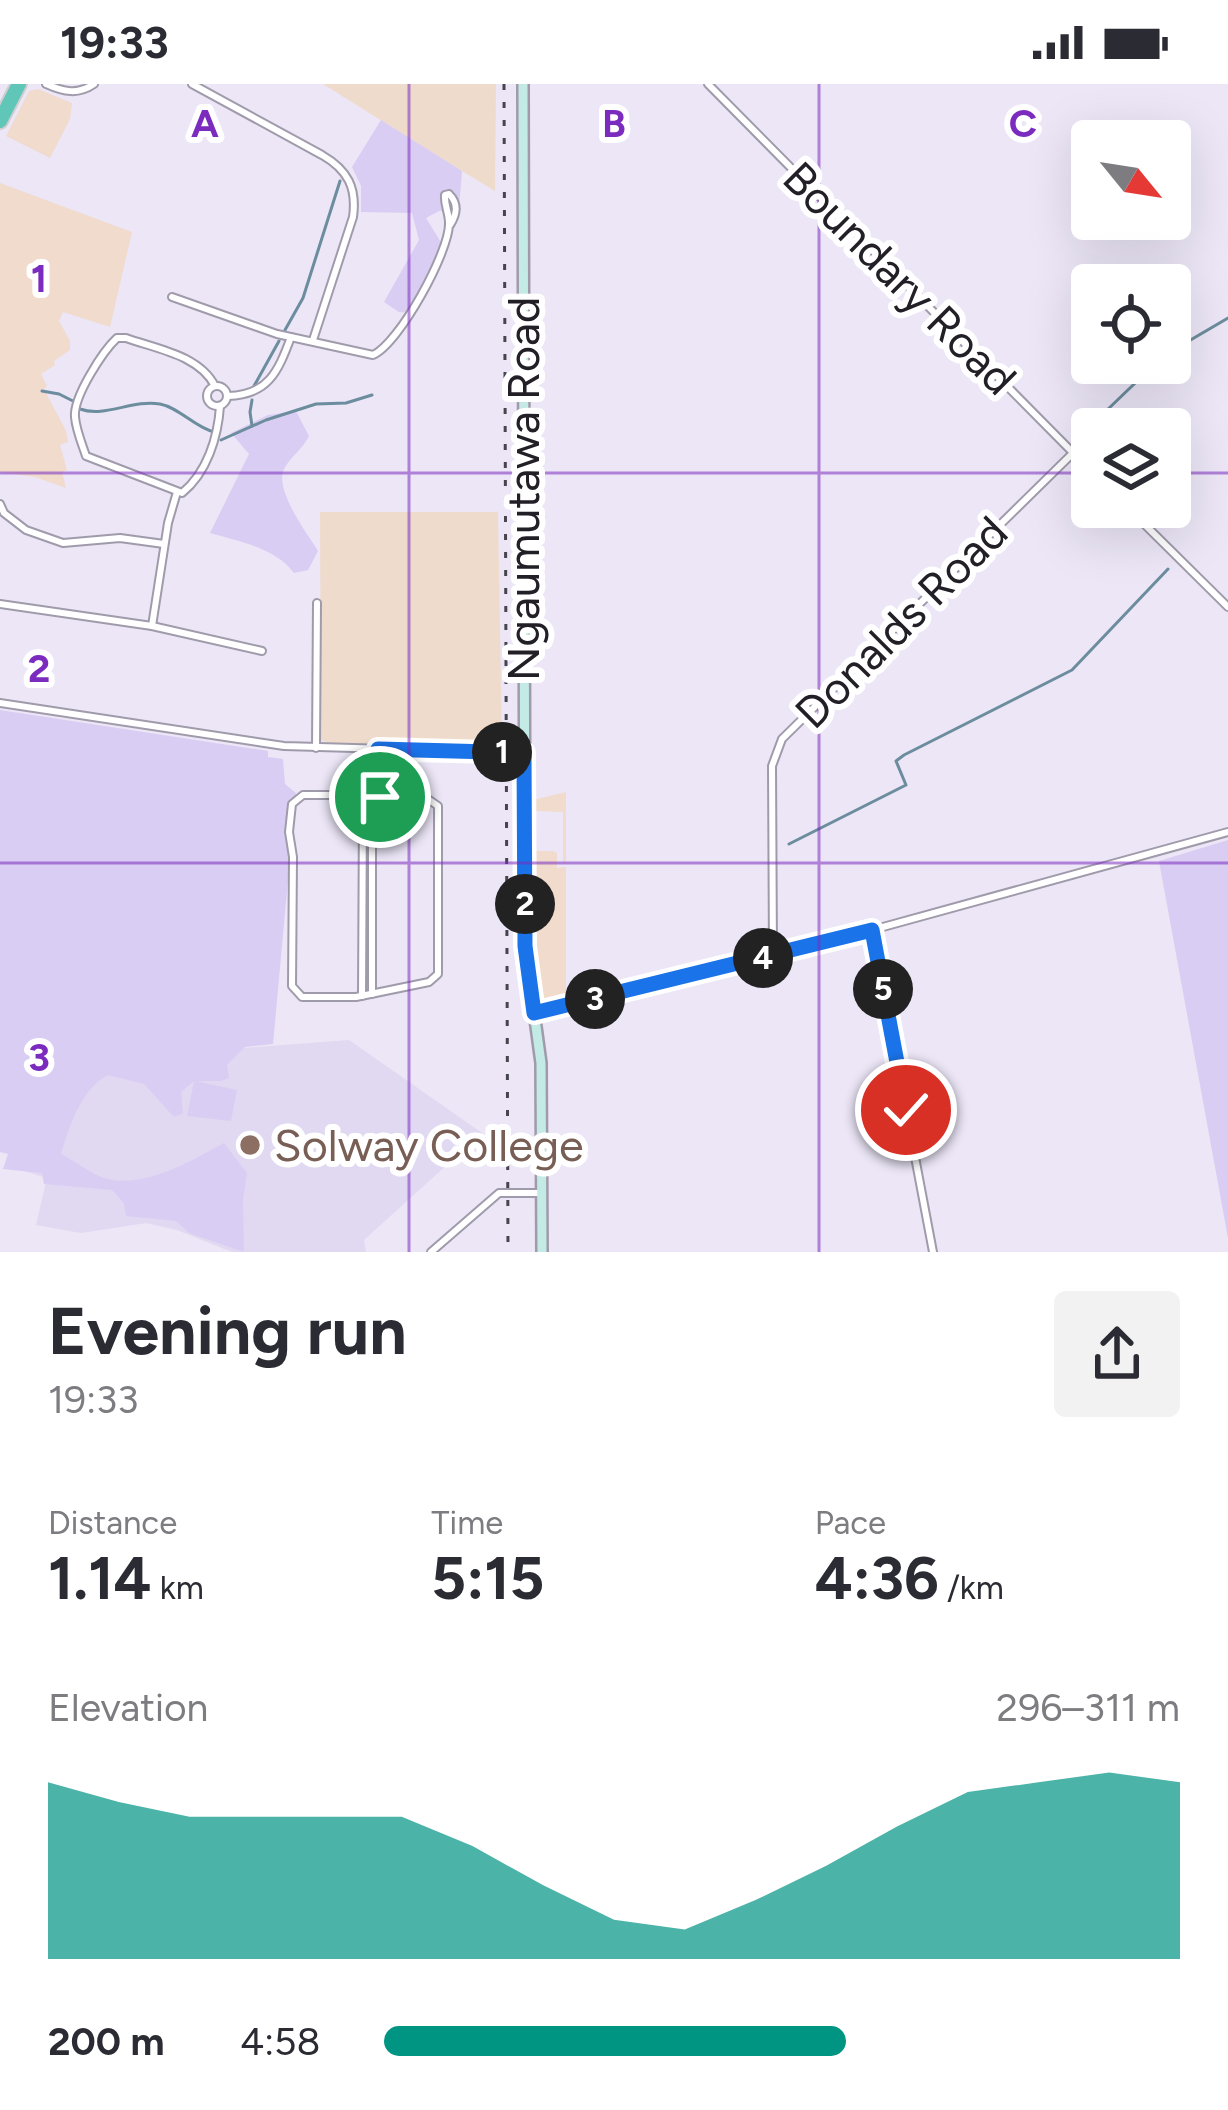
<!DOCTYPE html>
<meta charset="utf-8">
<style>
:root{--surface:#fff;--page:#f2f2f3;--text:#2b2b33;--muted:#7c7c81;--accent:#009482}
body{margin:0;font-family:Figtree,sans-serif;background:var(--page);color:var(--text);height:100vh;display:flex;flex-direction:column;font-size:45px;white-space:nowrap}
*{box-sizing:border-box;margin:0}
p{font-size:39px;color:var(--muted)}
.icon{flex:none;width:66px;height:66px;fill:none;stroke:currentColor;stroke-width:2;stroke-linecap:round;stroke-linejoin:round}
.map{position:relative;height:1168px;overflow:hidden}
.side{display:flex;flex-direction:column;background:var(--surface);flex:1}
.side>*{flex:none}
.needle{width:78px;rotate:120deg}
.tools{position:absolute;left:1071px;top:36px;display:grid;gap:24px}
.tools a{display:grid;place-items:center;width:120px;height:120px;border-radius:12px;background:var(--surface);box-shadow:0 12px 48px #0002;font-size:60px}
.pin{position:absolute;display:grid;place-items:center;width:102px;height:102px;color:#fff;margin:-51px;border:6px solid #fff;border-radius:50%;box-shadow:0 3px 12px #0007}
.km{position:absolute;width:60px;height:60px;margin:-30px;border-radius:50%;background:#222;color:#fff;font-size:33px;line-height:60px;text-align:center}
.round{display:grid;place-items:center;flex:none;width:126px;height:126px;border-radius:12px;background:var(--page)}
.overview{display:flex;align-items:center;justify-content:space-between;height:204px;padding:0 48px}
h1{font-size:66px;font-weight:700;line-height:90px}
.stats{display:grid;grid-template-columns:repeat(3,1fr);gap:18px;height:204px;padding:12px 48px}
.stats div{display:grid;align-content:center}
.stats b{font-size:60px;font-weight:700}
.stats small{font-size:33px;font-weight:400}
.stats p{font-size:33px}
.chart{height:336px;padding:24px 48px}
.chart p{display:flex;justify-content:space-between}
.chart svg{width:100%;height:216px;margin-top:12px;fill:var(--accent);opacity:.7}
ul{padding:0 48px;list-style:none;font-size:39px}
li{display:grid;grid-template-columns:192px 144px 1fr;align-items:center;height:90px}
li i{height:30px;border-radius:15px;background:var(--accent)}
.status{display:flex;justify-content:space-between;align-items:center;height:84px;padding:0 60px;background:var(--surface);direction:ltr}
.status svg{height:33px;fill:currentColor}
.map>svg:first-child{display:block}
.commercial{fill:#f0dbcd}
.industrial{fill:#efdbcc}
.built{fill:#e0d9f1}
.green{fill:#dacdf3}
.lines{fill:none;stroke-linecap:round;stroke-linejoin:round}
.stream{stroke:#6c8d9e;stroke-width:3}
.minor-casing{stroke:#a09bab;stroke-width:10}
.secondary-casing{stroke:#a09bab;stroke-width:14}
.trunk-casing{stroke:#cececf;stroke-width:18}
.minor{stroke:#fff;stroke-width:6}
.secondary{stroke:#c3eae5;stroke-width:9}
.trunk{stroke:#5fc6b8;stroke-width:14}
.rail{stroke:#46444c;stroke-width:3;stroke-dasharray:6 12;stroke-linecap:butt}
.route-casing{stroke:#fff;stroke-width:24}
.route{stroke:#1a73e8;stroke-width:15}
.grid{fill:none;stroke:#7b2cbf;stroke-width:3;stroke-opacity:0.55}
.education-dot{fill:#8d6e63;stroke:#fff;stroke-width:4.5}
.labels{text-anchor:middle;dominant-baseline:central;stroke-width:12;stroke-linejoin:round;paint-order:stroke}
.street-label{font-size:45px;fill:#222026;stroke:#fff}
.education-label{font-size:45px;fill:#785e54;stroke:#fff;text-anchor:start}
.grid-label{font-size:39px;text-anchor:middle;font-weight:bold;fill:#7b2cbf;stroke:#fff;stroke-width:12;stroke-linejoin:round;paint-order:stroke}
</style>
<div class="status"><b>19:33</b><svg viewBox="0 0 49 12"><path d="M0 12V9h3v3zM5 12V6h3v6zM10 12V3h3v9zM15 12V0h3v12zM26 1h20v11H26zM47 4h2v5h-2z"/></svg></div>
<div class="map">
<svg width="1228" height="1168" viewBox="0 0 1228 1168">
<rect width="100%" height="100%" fill="#ece6f7"/>
<!-- commercial -->
<g class="commercial">
<path d="M38 5 72 19 70 35 50 74 6 52 29 7Z"/>
<path d="M0 99 132 148 110 243 63 228 59 237 70 257V266L54 277 55 281 41 290 47 302 44 305 66 347 68 358 60 361 67 386 62 388 66 404 35 393 0 388Z"/>
<path d="M566 708V917L559 918 553 915 546 922 542 920 533 843V774L535 767H553L557 769V784L566 783V779L563 778V728L535 727 533 716Z"/>
</g>
<!-- industrial -->
<g class="industrial">
<path d="M323 0H496L495 107 462 87Z"/>
<path d="M320 428H498L502 663 332 660 321 656Z"/>
</g>
<!-- built -->
<path class="built" d="M349 956 482 1049 364 1156 366 1168H232L177 1146 146 1139 81 1149 36 1141 47 1094 21 1086 89 972 151 971Z"/>
<!-- green -->
<g class="green">
<path d="M381 36 462 87 459 124 439 127 426 134 442 160 437 182 410 229 399 228 384 218 419 156 412 129 361 128V102L352 83Z"/>
<path d="M296 327 309 352C303 365 291 372 284 385 274 406 307 449 318 467L308 486 294 489C276 464 238 457 210 449L249 370 231 349 268 331Z"/>
<path d="M0 626 268 667V673L283 675 285 700 296 709 273 960 245 963 227 981 229 994 221 997H195L237 1006 231 1037 187 1032 194 997 181 1008 183 1029 174 1033 144 1000 108 991C81 1005 70 1041 61 1070 75 1077 90 1089 104 1094 143 1106 191 1077 224 1059L247 1089 243 1116 244 1168 189 1149 176 1137 126 1132 124 1119 112 1106 44 1100 42 1089 3 1085 8 1070 0 1068Z"/>
<path d="M1228 756V1154L1159 777Z"/>
</g>
<g class="lines">
<!-- stream -->
<g class="stream">
<path d="M285 246 303 214 340 97"/>
<path d="M1170 268 1228 234"/>
<path d="M254 302 279 257"/>
<path d="M42 307 59 310 73 317"/>
<path d="M252 316 250 328 252 342"/>
<path d="M80 325C105 334 133 315 160 320 180 324 194 343 214 348"/>
<path d="M1080 352 1156 279"/>
<path d="M221 356 266 336 316 320 346 319 372 311"/>
<path d="M789 760 906 701 896 677 904 671 1072 586 1168 485"/>
</g>
<defs>
<g id="minor">
<path d="M46 0C64 8 78 11 94 0"/>
<path d="M192 0 322 71C348 86 357 104 353 133L313 256"/>
<path d="M708 0 1092 388"/>
<path d="M172 213 277 250 373 271C399 260 450 167 449 139 449 128 444 121 445 111L449 110C459 120 457 130 450 141"/>
<circle cx="217" cy="312" r="10"/>
<path d="M215 302C199 271 157 265 126 254H117C103 267 73 313 75 333 76 346 82 360 86 372L182 409C207 389 218 353 220 322"/>
<path d="M228 312C268 311 278 288 291 253"/>
<path d="M0 420 4 429 26 446 63 459 120 454 164 460"/>
<path d="M1127 423 1228 523"/>
<path d="M0 520 152 542 262 567"/>
<path d="M152 542 168 439 177 408"/>
<path d="M0 619 284 662 524 669"/>
<path d="M316 664 317 519"/>
<circle cx="369" cy="711" r="11"/>
<path d="M367 700 368 665"/>
<path d="M375 702 378 665"/>
<path d="M358 711H303L292 720 289 748 293 773 292 902 302 913H356L429 898 438 890V722L425 713 380 712"/>
<path d="M372 722V910"/>
<path d="M872 846 933 1168"/>
<path d="M773 871 772 682 782 655 1073 369"/>
<path d="M362 912 363 721"/>
<path d="M535 929 872 846 1228 748"/>
<path d="M431 1168 499 1109H542"/>
</g>
<path id="secondary" d="M523 0 525 862 541 979 542 1168"/>
<path id="trunk" d="M0 37 19 0"/>
</defs>
<!-- minor casing -->
<use href="#minor" class="minor-casing"/>
<!-- secondary casing -->
<use href="#secondary" class="secondary-casing"/>
<!-- trunk casing -->
<use href="#trunk" class="trunk-casing"/>
<!-- minor -->
<use href="#minor" class="minor"/>
<!-- secondary -->
<use href="#secondary" class="secondary"/>
<!-- trunk -->
<use href="#trunk" class="trunk"/>
<!-- rail -->
<path class="rail" d="M504 0 508 1168"/>
</g>
<g class="lines">
<defs>
<path id="route" d="M380 713 376 702 378 665 524 669 525 862 534 929 872 846 906 1026"/>
</defs>
<!-- route casing -->
<use href="#route" class="route-casing"/>
<!-- route -->
<use href="#route" class="route"/>
</g>
<!-- grid -->
<path class="grid" d="M409 0V1168M819 0V1168M0 389H1092M1170 389H1228M0 779H1228"/>
<!-- markers -->
<circle class="education-dot" cx="250" cy="1061" r="12"/>
<g class="labels">
<!-- street labels -->
<g class="street-label">
<text transform="translate(900 194) rotate(45)">Boundary Road</text>
<text transform="translate(523 405) rotate(-90)">Ngaumutawa Road</text>
<text transform="translate(901 538) rotate(-45)">Donalds Road</text>
</g>
<!-- education labels -->
<g class="education-label">
<text x="274" y="1061">Solway College</text>
</g>
</g>
<g class="grid-label">
<text x="205" y="53">A</text>
<text x="614" y="53">B</text>
<text x="1023" y="53">C</text>
<text x="39" y="208">1</text>
<text x="39" y="598">2</text>
<text x="39" y="987">3</text>
</g>
</svg>
<div class="tools">
<a><svg class="needle" viewBox="-14 -14 28 28"><path d="M0-13l5 13h-10z" fill="#e53935"/><path d="M0 13l5-13h-10z" fill="#7c7c81"/></svg></a>
<a><svg class="icon" aria-label="locate" viewBox="0 0 24 24"><circle cx="12" cy="12" r="6"/><path d="M12 2v4M12 18v4M2 12h4M18 12h4"/></svg></a>
<a><svg class="icon" aria-label="layers" viewBox="0 0 24 24"><path d="M12 4l9 5-9 5-9-5zM3 14l9 5 9-5"/></svg></a>
</div>
<div class="pin" style="left:380px;top:713px;background:#1e9e55"><svg class="icon" aria-label="arrive" viewBox="0 0 24 24"><path d="M6 21V4h12l-3 4 3 4H6"/></svg></div>
<div class="pin" style="left:906px;top:1026px;background:#d93025"><svg class="icon" aria-label="check" viewBox="0 0 24 24"><path d="M5 12l5 5 9-10"/></svg></div>
<b class="km" style="left:502px;top:668px">1</b>
<b class="km" style="left:525px;top:820px">2</b>
<b class="km" style="left:595px;top:915px">3</b>
<b class="km" style="left:763px;top:874px">4</b>
<b class="km" style="left:883px;top:905px">5</b>
</div>
<section class="side">
<div class="overview"><div><h1>Evening run</h1><p>19:33</p></div><a class="round"><svg class="icon" aria-label="share" viewBox="0 0 24 24"><path d="M12 15V3M7 8l5-5 5 5M5 13v7h14v-7"/></svg></a></div>
<div class="stats">
<div><p>Distance</p><b>1.14<small> km</small></b></div>
<div><p>Time</p><b>5:15</b></div>
<div><p>Pace</p><b>4:36<small> /km</small></b></div>
</div>
<div class="chart"><p><span>Elevation</span>296–311 m</p>
<svg viewBox="0 0 160 44" preserveAspectRatio="none"><path d="M0 44V8L10 12L20 15L30 15L40 15L50 15L60 21L70 29L80 36L90 38L100 32L110 25L120 17L130 10L140 8L150 6L160 8V44z"/></svg>
</div>
<ul>
<li><b>200 m</b>4:58<i style="width:58%"></i></li>
</ul>
</section>
